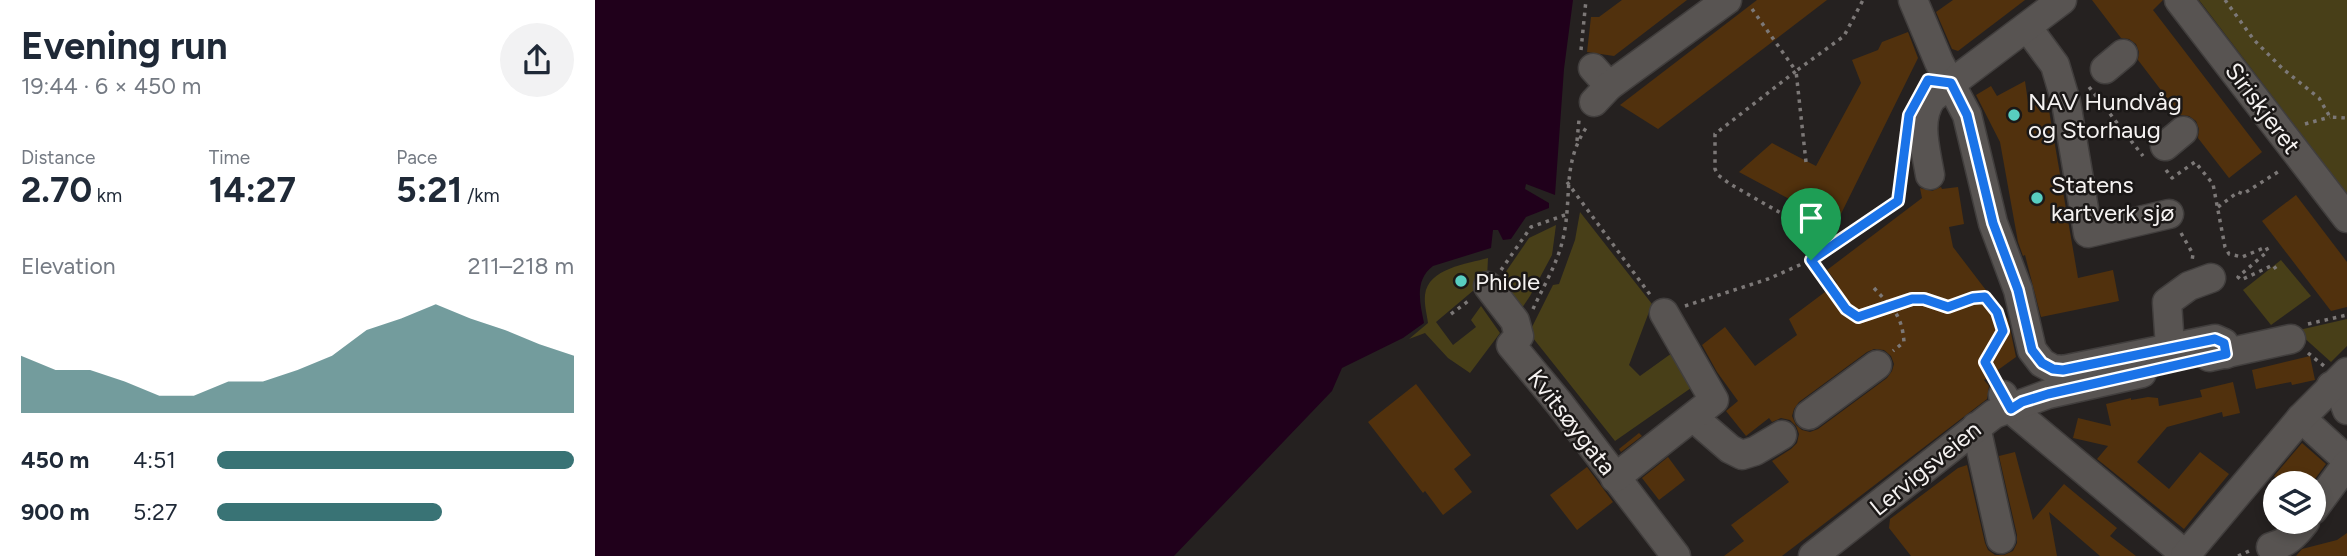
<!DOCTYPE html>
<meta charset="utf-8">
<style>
:root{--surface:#fff;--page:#f2f2f3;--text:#1f2937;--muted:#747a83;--accent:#397375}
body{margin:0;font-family:Figtree,sans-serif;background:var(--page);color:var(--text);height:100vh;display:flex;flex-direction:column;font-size:26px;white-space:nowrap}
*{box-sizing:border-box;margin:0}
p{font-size:23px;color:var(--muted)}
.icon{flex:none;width:38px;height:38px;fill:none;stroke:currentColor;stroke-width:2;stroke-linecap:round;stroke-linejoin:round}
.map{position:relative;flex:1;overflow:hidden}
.sheet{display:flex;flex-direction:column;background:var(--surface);width:595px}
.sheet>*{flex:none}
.fabs{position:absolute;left:1668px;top:471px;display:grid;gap:14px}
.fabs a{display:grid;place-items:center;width:63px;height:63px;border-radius:50%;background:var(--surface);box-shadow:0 4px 10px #0003;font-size:35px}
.pin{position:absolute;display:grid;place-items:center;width:60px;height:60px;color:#fff;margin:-72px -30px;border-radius:50% 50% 50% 0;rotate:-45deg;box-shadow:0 0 7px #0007}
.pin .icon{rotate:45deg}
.round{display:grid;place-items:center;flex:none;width:74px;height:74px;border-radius:37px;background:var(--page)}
.summary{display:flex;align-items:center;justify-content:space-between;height:119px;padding:0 21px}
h1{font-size:38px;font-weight:700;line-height:52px}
.stats{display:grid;grid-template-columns:repeat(3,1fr);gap:10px;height:119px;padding:7px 21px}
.stats div{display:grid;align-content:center}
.stats b{font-size:35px;font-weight:700}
.stats small{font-size:19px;font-weight:400}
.stats p{font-size:19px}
.chart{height:196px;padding:14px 21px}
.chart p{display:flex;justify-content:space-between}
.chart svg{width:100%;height:126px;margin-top:7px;fill:var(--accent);opacity:.7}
ul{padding:0 21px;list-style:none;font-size:23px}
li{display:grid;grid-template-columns:112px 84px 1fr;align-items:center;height:52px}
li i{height:18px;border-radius:9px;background:var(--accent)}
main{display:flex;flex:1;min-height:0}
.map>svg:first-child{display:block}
.green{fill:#483f18}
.water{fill:#20001b}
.building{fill:#51310d;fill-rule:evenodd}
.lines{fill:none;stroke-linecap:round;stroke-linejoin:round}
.minor-casing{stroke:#413e3d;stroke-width:31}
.path{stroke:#7c7877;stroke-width:3.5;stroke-dasharray:3.5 5;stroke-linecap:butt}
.minor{stroke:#585452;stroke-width:28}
.route-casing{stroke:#fff;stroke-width:14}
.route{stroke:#1a73e8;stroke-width:9}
.poi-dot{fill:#58cec0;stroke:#1b1817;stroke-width:2.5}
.labels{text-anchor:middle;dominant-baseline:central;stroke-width:5;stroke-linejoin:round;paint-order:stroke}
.poi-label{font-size:24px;fill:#f5f2f1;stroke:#1b1817;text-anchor:start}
.street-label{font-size:24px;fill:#f5f2f1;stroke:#1b1817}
</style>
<main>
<section class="sheet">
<div class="summary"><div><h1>Evening run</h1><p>19:44 · 6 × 450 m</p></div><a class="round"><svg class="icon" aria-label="share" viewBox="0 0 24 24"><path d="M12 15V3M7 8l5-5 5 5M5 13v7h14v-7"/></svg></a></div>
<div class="stats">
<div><p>Distance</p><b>2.70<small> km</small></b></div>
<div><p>Time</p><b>14:27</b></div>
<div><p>Pace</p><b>5:21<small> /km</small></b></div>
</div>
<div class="chart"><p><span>Elevation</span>211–218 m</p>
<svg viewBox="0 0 160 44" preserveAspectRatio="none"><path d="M0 44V24L10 29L20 29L30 33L40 38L50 38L60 33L70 33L80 29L90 24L100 15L110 11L120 6L130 11L140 15L150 20L160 24V44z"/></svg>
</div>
<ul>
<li><b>450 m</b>4:51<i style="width:100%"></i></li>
<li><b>900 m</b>5:27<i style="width:63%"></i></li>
</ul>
</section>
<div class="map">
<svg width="1752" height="556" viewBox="0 0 1752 556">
<rect width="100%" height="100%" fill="#252120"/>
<!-- green -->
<g class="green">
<path d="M1604 0H1752V194Z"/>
<path d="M985 212 1057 304 1034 365 1045 376 1084 348 1096 388 1020 441 934 333 958 285 964 284 980 240Z"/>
<path d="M961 225 957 255 935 296 921 317 897 292 934 238Z"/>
<path d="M893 258 892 279 841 322 858 345 881 327 876 320 886 306 905 333 875 373 853 358 830 333 814 339 833 323C832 315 829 304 830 295 833 268 872 264 893 258Z"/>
<path d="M1686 260 1716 296 1676 325 1648 290Z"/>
<path d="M1752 319V346L1736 362 1706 335 1704 330Z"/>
</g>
<!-- water -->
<path class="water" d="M0 0H978L969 69 960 195 931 184 930 189 954 203V208L931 217 916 239 908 240 903 230H898L896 248 838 266C819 280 825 303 829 323L808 338 747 368 737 391 579 556H0Z"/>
<!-- building -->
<g class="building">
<path d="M1027 0H1092L1019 56 992 52 996 17H1004Z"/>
<path d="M1162 0H1232L1063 129 1025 105Z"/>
<path d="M1358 0H1430L1363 51 1357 49 1341 12Z"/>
<path d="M1497 0H1568L1558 10 1667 152 1634 178 1603 138 1604 129 1601 121 1594 116 1585 115 1543 60 1544 52 1541 44 1534 39 1526 38Z"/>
<path d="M1313 32 1323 58 1241 224 1144 172 1177 143 1221 166 1266 83 1257 60 1283 50 1287 42Z"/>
<path d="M1430 81 1433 102 1452 99 1483 278 1518 270 1524 301 1446 317 1430 255 1428 256 1423 242 1405 142 1381 95 1396 86 1402 96Z"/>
<path d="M1346 187 1347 189 1363 187 1369 224 1354 227 1358 247 1413 319 1421 357 1389 380 1394 386 1392 399 1187 556H1129L1149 541 1136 525 1194 482 1177 461 1196 449 1202 443 1204 434 1201 426 1195 420 1186 418 1177 422 1174 418 1151 436 1131 411 1143 401 1122 372 1107 345 1130 327 1160 366 1202 335 1194 319 1242 283 1232 270 1327 198 1325 188 1337 191ZM1279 349 1289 350 1296 356 1299 364 1297 371 1292 378 1223 429 1215 432 1207 430 1201 425 1197 416 1199 409 1204 402 1272 352Z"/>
<path d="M1701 195 1752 262V307L1736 311 1667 221Z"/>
<path d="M1715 356 1720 380 1697 385 1696 382 1661 389 1657 370Z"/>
<path d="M1638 382 1645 413 1628 417 1627 412 1572 427 1542 462 1574 489 1605 452 1634 474 1589 529 1502 459 1513 446 1478 438 1483 418 1516 426 1511 404 1536 398V400L1553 397 1563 398 1564 406 1607 397 1605 390Z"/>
<path d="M821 384 876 455 859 469 877 492 848 515 830 491 828 493 773 422Z"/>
<path d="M1044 433 1047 436 1026 452 1024 449Z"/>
<path d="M1707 443 1731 464 1717 483H1686L1679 476Z"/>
<path d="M1420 452 1438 520 1469 484 1522 528 1515 536 1541 556H1505L1454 512 1462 556H1316L1294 528 1295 519 1363 468 1372 465 1390 543 1393 550 1400 555H1409L1418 551 1422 543V535L1404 456Z"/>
<path d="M1073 457 1090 480 1064 500 1047 478Z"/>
<path d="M992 467 1018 502 982 530 955 495Z"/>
<path d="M1752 533V556H1701L1707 549 1742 540Z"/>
</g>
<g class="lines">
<defs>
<g id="minor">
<path d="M1318 0 1344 62 1372 115 1398 223 1423 290 1437 350 1447 363 1458 369 1468 370 1620 339 1629 343 1631 354"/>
<path d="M1584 0 1752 218"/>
<path d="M1432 27 1460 65 1471 102 1493 233 1574 214"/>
<path d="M998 68 1014 86"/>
<path d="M1510 69 1528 54"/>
<path d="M999 102 1014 86 1132 0"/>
<path d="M1570 146 1588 131"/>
<path d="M1335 175C1331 150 1321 120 1337 98L1467 0"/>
<path d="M893 286 920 321 924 336 916 345 964 403 1081 556"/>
<path d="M1575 347 1572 302 1594 286 1616 278"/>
<path d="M1614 357 1696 339"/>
<path d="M1736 386 1748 399 1752 410"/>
<path d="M1408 395 1416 409 1592 556"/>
<path d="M1214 415 1282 365"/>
<path d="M1099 418 1135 449 1147 455 1160 451 1187 435"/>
<path d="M1706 418 1752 460"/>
<path d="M1381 427 1406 539"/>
<path d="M1020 478 1119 400 1069 313"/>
<path d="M1718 510 1752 464"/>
<path d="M1676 547C1692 543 1700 535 1710 522"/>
<path d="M1218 556 1399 414 1453 394 1547 373"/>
<path d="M1590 556 1706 418 1752 372"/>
</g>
</defs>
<!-- minor casing -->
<use href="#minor" class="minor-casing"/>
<!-- path -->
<g class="path">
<path d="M1630 0 1659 40 1688 69 1724 98 1735 117 1752 118"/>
<path d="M1157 9 1201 71 1120 134V169L1123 175 1135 184 1240 244"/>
<path d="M986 50 991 0"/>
<path d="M1494 87 1548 156"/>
<path d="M1710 124 1735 117"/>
<path d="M982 141 984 120"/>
<path d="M1211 162 1201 71 1249 36 1268 0"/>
<path d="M1571 170 1577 178 1600 162 1618 184 1630 247 1634 254 1647 257 1671 247 1673 251 1643 277 1646 280 1678 265 1681 269"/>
<path d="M972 182 1056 296"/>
<path d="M1623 207 1643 192 1648 194 1686 170"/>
<path d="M1586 233 1598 254 1597 261"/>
<path d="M1216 260 1251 309 1263 317 1317 299H1329L1353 307 1390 297 1403 314"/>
<path d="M906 270 936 227 970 215"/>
<path d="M1279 288C1297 308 1307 314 1309 342L1298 351"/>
<path d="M1090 306 1173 279 1216 260 1303 201 1308 162"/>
<path d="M938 309C949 285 964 261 969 234 977 194 967 162 993 125"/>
<path d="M856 314 876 299"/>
<path d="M1713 324 1752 315"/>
<path d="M1713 353 1729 366"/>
<path d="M1398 376 1390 362 1408 331"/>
<path d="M1643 556 1654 551"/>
</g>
<!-- minor -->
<use href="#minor" class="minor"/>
</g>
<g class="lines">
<defs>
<path id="route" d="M1333 80 1356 83 1372 115 1398 223 1423 290 1437 350 1447 363 1458 369 1468 370 1620 339 1629 343 1631 354 1453 394 1427 402 1416 409 1390 362 1408 331 1402 312 1390 297 1378 298 1353 307 1329 299H1317L1263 317 1251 309 1216 260 1303 201 1314 115Z"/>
</defs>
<!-- route casing -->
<use href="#route" class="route-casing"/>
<!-- route -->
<use href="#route" class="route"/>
</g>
<!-- markers -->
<g class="poi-dot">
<circle cx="1419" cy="115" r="7"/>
<circle cx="1442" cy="198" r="7"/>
<circle cx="866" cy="281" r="7"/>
</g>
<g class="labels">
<!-- poi labels -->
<g class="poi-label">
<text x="1433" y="101">NAV Hundvåg<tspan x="1433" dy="28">og Storhaug</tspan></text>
<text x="1456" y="184">Statens<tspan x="1456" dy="28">kartverk sjø</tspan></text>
<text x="880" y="281">Phiole</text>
</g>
<!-- street labels -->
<g class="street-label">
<text transform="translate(1668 108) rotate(53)">Siriskjeret</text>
<text transform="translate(977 422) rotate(52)">Kvitsøygata</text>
<text transform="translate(1330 468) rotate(-39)">Lervigsveien</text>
</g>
</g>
</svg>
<div class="fabs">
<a><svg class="icon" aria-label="layers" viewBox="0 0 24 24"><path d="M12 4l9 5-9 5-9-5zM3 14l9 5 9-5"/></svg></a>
</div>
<div class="pin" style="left:1216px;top:260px;background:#1e9e55"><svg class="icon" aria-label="arrive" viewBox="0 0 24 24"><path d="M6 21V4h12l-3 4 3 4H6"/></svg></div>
</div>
</main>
